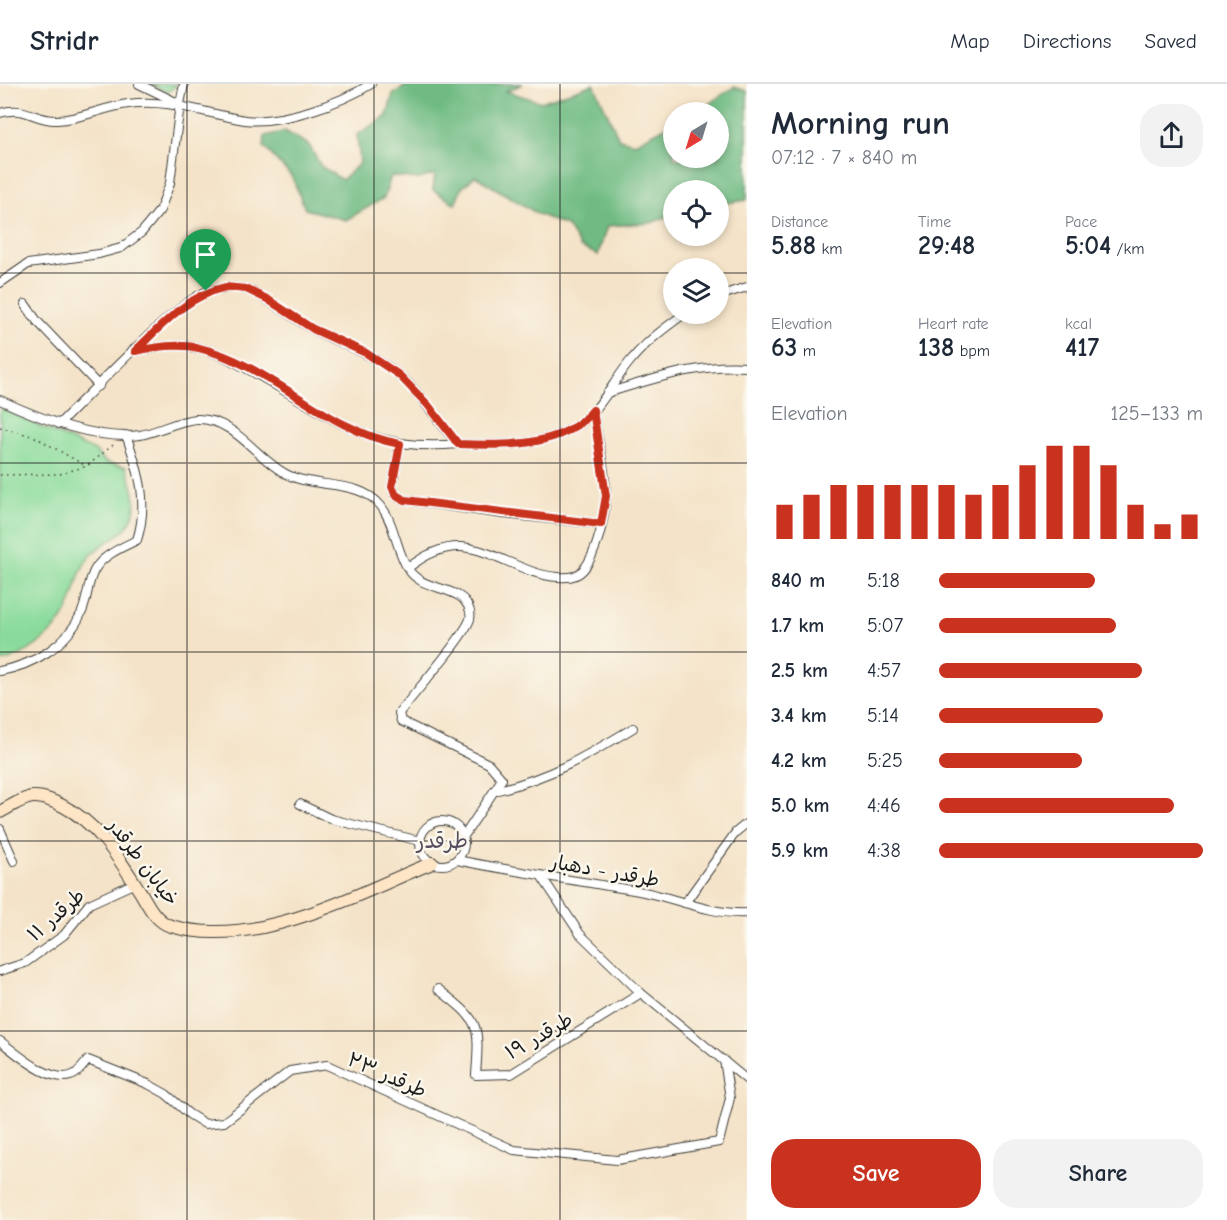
<!DOCTYPE html>
<meta charset="utf-8">
<style>
:root{--surface:#fff;--page:#f2f2f3;--text:#1f2937;--muted:#747a83;--line:#e0e1e3;--accent:#c8321e}
body{margin:0;font-family:"Comic Neue","Playpen Sans Arabic",sans-serif;background:var(--page);color:var(--text);height:100vh;display:flex;flex-direction:column;font-size:22px;white-space:nowrap}
*{box-sizing:border-box;margin:0}
p{font-size:20px;color:var(--muted)}
.icon{flex:none;width:33px;height:33px;fill:none;stroke:currentColor;stroke-width:2;stroke-linecap:round;stroke-linejoin:round}
.map{position:relative;flex:1;overflow:hidden}
.drawer{display:flex;flex-direction:column;background:var(--surface);width:480px}
.drawer>*{flex:none}
.needle{width:39px;rotate:218deg}
.fabs{position:absolute;left:663px;top:18px;display:grid;gap:12px}
.fabs a{display:grid;place-items:center;width:66px;height:66px;border-radius:50%;background:var(--surface);box-shadow:0 3px 9px #0003;font-size:30px}
.pin{position:absolute;display:grid;place-items:center;width:51px;height:51px;color:#fff;margin:-62px -26px;border-radius:50% 50% 50% 0;rotate:-45deg;box-shadow:0 0 6px #0007}
.pin .icon{rotate:45deg}
.round{display:grid;place-items:center;flex:none;width:63px;height:63px;border-radius:24px;background:var(--page)}
.overview{display:flex;align-items:center;justify-content:space-between;height:102px;padding:0 24px}
h1{font-size:33px;font-weight:700;line-height:45px}
.figures{display:grid;grid-template-columns:repeat(3,1fr);gap:9px;height:102px;padding:6px 24px}
.figures div{display:grid;align-content:center}
.figures b{font-size:26px;font-weight:700}
.figures small{font-size:16px;font-weight:400}
.figures p{font-size:16px}
.chart{height:168px;padding:12px 24px}
.chart p{display:flex;justify-content:space-between}
.chart svg{width:100%;height:108px;margin-top:6px;stroke:var(--accent);stroke-width:6}
.action{display:flex;gap:12px;margin-top:auto;padding:12px 24px}
.action a{flex:1;height:69px;border-radius:24px;background:var(--accent);color:#fff;font-size:24px;font-weight:700;line-height:69px;text-align:center}
.action a+a{background:var(--page);color:var(--text)}
ul{padding:0 24px;list-style:none;font-size:20px}
li{display:grid;grid-template-columns:96px 72px 1fr;align-items:center;height:45px}
li i{height:15px;border-radius:8px;background:var(--accent)}
header{display:flex;align-items:center;gap:36px;box-sizing:border-box;height:84px;padding:0 30px;background:var(--surface);border-bottom:2px solid var(--line)}
header strong{font-size:28px}
nav{display:flex;gap:33px;margin-inline-start:auto;font-size:21px}
main{display:flex;flex:1;min-height:0}
.map>svg:first-child{display:block}
.green{fill:#8adb9b;stroke:#537c5c;stroke-width:1.5}
.forest{fill:#6fbb83;stroke:#466c50;stroke-width:1.5}
.lines{fill:none;stroke-linecap:round;stroke-linejoin:round}
.street-casing{stroke:#3c3a36;stroke-width:10}
.secondary-casing{stroke:#3c3a36;stroke-width:14}
.path{stroke:#3c3a36;stroke-width:1.5;stroke-dasharray:1.5 4.5;stroke-linecap:butt}
.street{stroke:#fff;stroke-width:8}
.secondary{stroke:#fde5c5;stroke-width:12}
.route-casing{stroke:#fff;stroke-width:12}
.route{stroke:#c8321e;stroke-width:8}
.grid{fill:none;stroke:#1c1c1c;stroke-width:1.5;stroke-opacity:0.55}
.labels{text-anchor:middle;dominant-baseline:central;stroke-width:5;stroke-linejoin:round;paint-order:stroke}
.street-label{font-size:20px;fill:#1c1c1c;stroke:#fbf7ec}
.quarter-label{font-size:22px;fill:#564e5e;stroke:#fbf7ec}
</style>
<header>
<strong>Stridr</strong>
<nav><a>Map</a><a>Directions</a><a>Saved</a></nav>
</header>
<main>
<div class="map">
<svg width="747" height="1136" viewBox="0 0 747 1136">
<rect width="100%" height="100%" fill="#fbf7ec"/>
<filter id="ink" filterUnits="userSpaceOnUse"><feTurbulence type="fractalNoise" baseFrequency=".0167" numOctaves="2"/><feDisplacementMap in="SourceGraphic" scale="12" xChannelSelector="R" yChannelSelector="G"/><feConvolveMatrix kernelMatrix="1 2 1 2 8 2 1 2 1" color-interpolation-filters="sRGB"/></filter>
<filter id="wash" filterUnits="userSpaceOnUse"><feTurbulence type="fractalNoise" baseFrequency=".008" numOctaves="4" result="noise"/><feDisplacementMap in="SourceGraphic" scale="24" xChannelSelector="R" yChannelSelector="G"/><feGaussianBlur stdDeviation="1.35" result="paint"/><feColorMatrix in="noise" values="0 0 0 0 0 0 0 0 0 0 0 0 0 0 0 0 0 1.4 0 .05"/><feComposite in="paint" operator="in"/></filter>
<g filter="url(#wash)">
<rect width="100%" height="100%" fill="#f4e3c8"/>
<!-- green -->
<g class="green">
<path d="M151 0H179L167 8Z"/>
<path d="M0 324 95 367 106 379 126 383C131 397 137 413 134 428 128 453 104 455 90 472 76 488 77 509 67 527 55 550 26 573 0 578Z"/>
</g>
<!-- forest -->
<path class="forest" d="M409 0H523L506 7 541 18 594 0 619 55 635 59 673 39 674 74H718V28H697L734 3 747 7V116L719 120 718 106H674L673 130 651 139 607 142 598 171 580 163 567 142 538 130 475 92 461 105 455 120 433 106 435 90 419 95 391 92 384 114 346 136 305 125 292 93 264 63 265 52 285 47 309 61 321 82 342 96 360 79 357 51 387 32 393 10Z"/>
</g>
<g filter="url(#ink)">
<g class="lines">
<defs>
<g id="street">
<path d="M180 20 184 0"/>
<path d="M0 29C27 21 34 37 57 36 82 35 104 23 128 20 170 14 205 30 245 36 282 40 341 19 371 0"/>
<path d="M0 199 28 180 99 170 121 164 142 148 160 126 170 99 180 20 139 0"/>
<path d="M718 212 747 203"/>
<path d="M25 220 37 237 99 302"/>
<path d="M135 267C156 263 177 259 199 264 221 269 240 281 260 292 331 333 371 369 458 360"/>
<path d="M607 309C653 295 699 279 747 283"/>
<path d="M0 316C39 334 96 357 140 351 158 348 178 336 197 335 235 334 257 376 288 391 317 405 360 395 381 422 395 440 396 466 408 485 421 504 441 501 459 512 466 516 472 526 470 535 465 552 413 611 399 629L401 637 489 680 502 695 464 752"/>
<path d="M59 340C88 312 176 217 208 207 220 203 236 202 248 206 271 215 289 232 311 244 340 260 372 269 399 291 423 311 437 338 458 360 500 362 553 363 587 334 605 318 616 293 632 275 647 257 666 243 684 230"/>
<path d="M400 360 392 403 396 411 405 416 503 430 601 440"/>
<path d="M408 484C423 472 442 462 462 463 495 466 524 491 558 493 567 494 577 493 583 486 597 470 605 433 606 412 606 384 597 354 593 326"/>
<path d="M0 587C33 581 66 562 81 530 88 516 87 498 95 485 103 471 123 463 137 456 149 418 139 387 126 351"/>
<path d="M494 707C550 694 585 673 633 644"/>
<path d="M300 720 331 735 420 757"/>
<circle cx="442" cy="759" r="22"/>
<path d="M0 745 14 777"/>
<path d="M457 776C519 789 582 797 644 808 678 815 712 831 747 829"/>
<path d="M542 793 580 850 641 909 747 996"/>
<path d="M685 819 736 748 747 739"/>
<path d="M0 887 25 879 64 851 89 820 135 799"/>
<path d="M438 905C479 937 480 938 476 991L511 990 641 909"/>
<path d="M0 957C16 969 53 1003 75 990 79 987 84 981 88 976L148 1000 166 1010 189 1030 205 1040 224 1038 290 987 327 981 514 1066 617 1076 719 1058 730 1014 724 976"/>
</g>
<path id="secondary" d="M0 728C10 723 22 714 33 713 43 712 55 718 63 722 101 742 119 775 141 809 148 821 156 838 171 842 255 867 356 810 432 779"/>
</defs>
<!-- street casing -->
<use href="#street" class="street-casing"/>
<!-- secondary casing -->
<use href="#secondary" class="secondary-casing"/>
<!-- path -->
<g class="path">
<path d="M0 343 35 353 86 382"/>
<path d="M0 391 60 390 87 382 113 361"/>
</g>
<!-- street -->
<use href="#street" class="street"/>
<!-- secondary -->
<use href="#secondary" class="secondary"/>
</g>
</g>
<g class="lines" filter="url(#ink)">
<defs>
<path id="route" d="M226 203 246 205 267 215 313 245 366 269 399 291 428 321 458 360C502 362 564 364 593 326L606 412 601 440 405 416 396 411 392 403 400 360C325 347 272 281 199 264 177 259 156 263 135 267 162 241 188 211 226 203Z"/>
</defs>
<!-- route casing -->
<use href="#route" class="route-casing"/>
<!-- route -->
<use href="#route" class="route"/>
</g>
<!-- grid -->
<path class="grid" d="M187 0V1136M374 0V1136M560 0V1136M0 189H674M718 189H747M0 379H747M0 568H747M0 757H747M0 947H747"/>
<g class="labels">
<!-- street labels -->
<g class="street-label">
<text transform="translate(143 778) rotate(53)">خیابان طرقدر</text>
<text transform="translate(605 787) rotate(10)">طرقدر - دهبار</text>
<text transform="translate(56 831) rotate(-41)">طرقدر ۱۱</text>
<text transform="translate(539 952) rotate(-30)">طرقدر ۱۹</text>
<text transform="translate(387 991) rotate(24)">طرقدر ۲۳</text>
</g>
<!-- quarter labels -->
<g class="quarter-label">
<text x="442" y="757">طرقدر</text>
</g>
</g>
</svg>
<div class="fabs">
<a><svg class="needle" viewBox="-14 -14 28 28"><path d="M0-13l5 13h-10z" fill="#e53935"/><path d="M0 13l5-13h-10z" fill="#747a83"/></svg></a>
<a><svg class="icon" aria-label="locate" viewBox="0 0 24 24"><circle cx="12" cy="12" r="6"/><path d="M12 2v4M12 18v4M2 12h4M18 12h4"/></svg></a>
<a><svg class="icon" aria-label="layers" viewBox="0 0 24 24"><path d="M12 4l9 5-9 5-9-5zM3 14l9 5 9-5"/></svg></a>
</div>
<div class="pin" style="left:206px;top:207px;background:#1e9e55"><svg class="icon" aria-label="arrive" viewBox="0 0 24 24"><path d="M6 21V4h12l-3 4 3 4H6"/></svg></div>
</div>
<section class="drawer">
<div class="overview"><div><h1>Morning run</h1><p>07:12 · 7 × 840 m</p></div><a class="round"><svg class="icon" aria-label="share" viewBox="0 0 24 24"><path d="M12 15V3M7 8l5-5 5 5M5 13v7h14v-7"/></svg></a></div>
<div class="figures">
<div><p>Distance</p><b>5.88<small> km</small></b></div>
<div><p>Time</p><b>29:48</b></div>
<div><p>Pace</p><b>5:04<small> /km</small></b></div>
</div>
<div class="figures">
<div><p>Elevation</p><b>63<small> m</small></b></div>
<div><p>Heart rate</p><b>138<small> bpm</small></b></div>
<div><p>kcal</p><b>417</b></div>
</div>
<div class="chart"><p><span>Elevation</span>125–133 m</p>
<svg viewBox="0 0 160 44" preserveAspectRatio="none"><path d="M5 44V30M15 44V26M25 44V22M35 44V22M45 44V22M55 44V22M65 44V22M75 44V26M85 44V22M95 44V14M105 44V6M115 44V6M125 44V14M135 44V30M145 44V38M155 44V34"/></svg>
</div>
<ul>
<li><b>840 m</b>5:18<i style="width:59%"></i></li>
<li><b>1.7 km</b>5:07<i style="width:67%"></i></li>
<li><b>2.5 km</b>4:57<i style="width:77%"></i></li>
<li><b>3.4 km</b>5:14<i style="width:62%"></i></li>
<li><b>4.2 km</b>5:25<i style="width:54%"></i></li>
<li><b>5.0 km</b>4:46<i style="width:89%"></i></li>
<li><b>5.9 km</b>4:38<i style="width:100%"></i></li>
</ul>
<div class="action"><a>Save</a><a>Share</a></div>
</section>
</main>
